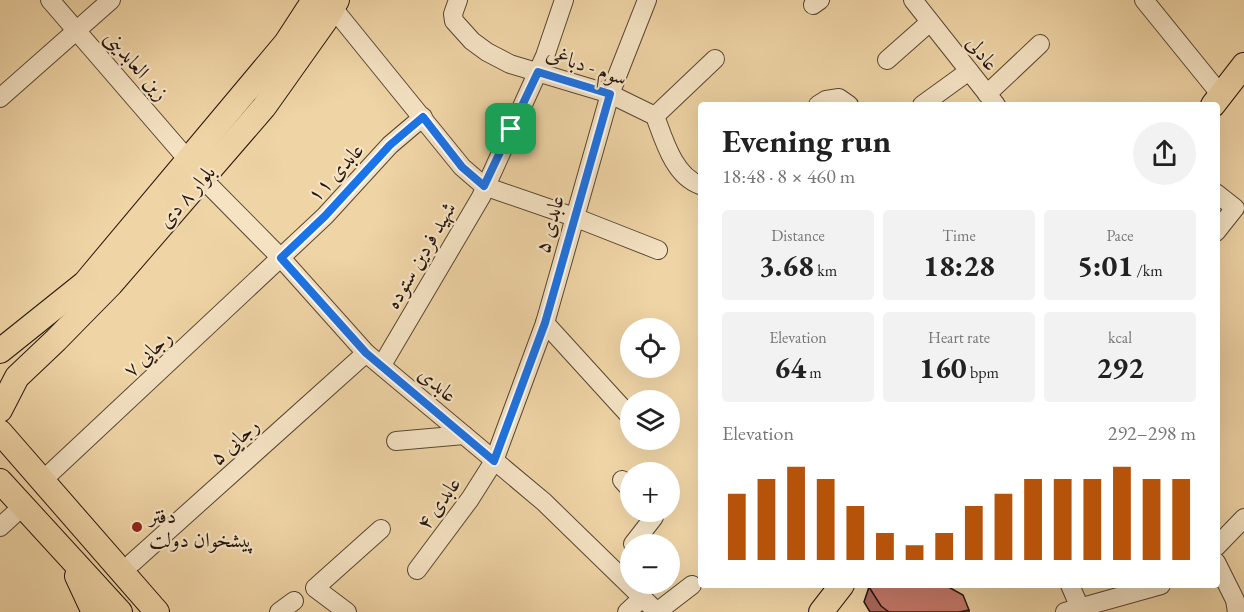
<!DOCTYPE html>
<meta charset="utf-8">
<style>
:root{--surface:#fff;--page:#f2f2f2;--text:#222;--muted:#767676;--accent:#b45309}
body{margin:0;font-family:"EB Garamond",Amiri,serif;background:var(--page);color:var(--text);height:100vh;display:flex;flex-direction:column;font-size:22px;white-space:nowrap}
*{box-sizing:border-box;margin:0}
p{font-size:20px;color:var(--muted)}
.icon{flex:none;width:33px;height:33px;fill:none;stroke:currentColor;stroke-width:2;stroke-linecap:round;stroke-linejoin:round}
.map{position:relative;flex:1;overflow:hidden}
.details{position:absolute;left:698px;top:102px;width:522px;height:486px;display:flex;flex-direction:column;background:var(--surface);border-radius:6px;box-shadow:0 6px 24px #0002}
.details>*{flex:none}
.buttons{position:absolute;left:620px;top:318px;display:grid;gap:12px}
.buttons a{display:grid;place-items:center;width:60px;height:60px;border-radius:50%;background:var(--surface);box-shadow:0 6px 24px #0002;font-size:30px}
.pin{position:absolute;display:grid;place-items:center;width:51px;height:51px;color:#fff;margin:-26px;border-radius:12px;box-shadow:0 3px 9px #0006}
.round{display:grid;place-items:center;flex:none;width:63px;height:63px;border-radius:32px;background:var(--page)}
.summary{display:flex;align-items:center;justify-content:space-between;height:102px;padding:0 24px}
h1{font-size:33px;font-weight:700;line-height:45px}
.metrics{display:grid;grid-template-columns:repeat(3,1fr);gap:9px;height:102px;padding:6px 24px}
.metrics div{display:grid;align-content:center;border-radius:6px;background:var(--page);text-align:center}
.metrics b{font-size:30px;font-weight:700}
.metrics small{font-size:16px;font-weight:400}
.metrics p{font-size:16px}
.chart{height:168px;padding:12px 24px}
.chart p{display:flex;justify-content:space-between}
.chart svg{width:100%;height:108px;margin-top:6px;stroke:var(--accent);stroke-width:6}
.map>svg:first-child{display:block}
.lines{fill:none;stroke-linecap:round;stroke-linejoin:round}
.minor-casing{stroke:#584633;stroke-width:20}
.major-casing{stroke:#26160d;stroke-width:26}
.minor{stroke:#f5e3c4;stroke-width:18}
.major{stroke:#efd4a5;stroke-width:24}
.wall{fill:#ac695d;stroke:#26160d;stroke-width:1.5}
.building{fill:#c87a6c;stroke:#26160d;stroke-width:1.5}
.route-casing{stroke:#fff;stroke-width:12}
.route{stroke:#1a73e8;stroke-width:8}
.poi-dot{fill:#8f2418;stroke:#f5e3c4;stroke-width:2}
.labels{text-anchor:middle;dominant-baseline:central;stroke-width:4.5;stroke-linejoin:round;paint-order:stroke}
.street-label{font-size:21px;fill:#26160d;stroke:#f5e3c4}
.poi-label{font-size:21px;fill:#26160d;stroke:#f5e3c4;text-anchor:start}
</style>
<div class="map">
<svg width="1244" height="612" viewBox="0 0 1244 612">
<rect width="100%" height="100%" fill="#efd4a5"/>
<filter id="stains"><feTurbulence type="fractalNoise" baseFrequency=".00333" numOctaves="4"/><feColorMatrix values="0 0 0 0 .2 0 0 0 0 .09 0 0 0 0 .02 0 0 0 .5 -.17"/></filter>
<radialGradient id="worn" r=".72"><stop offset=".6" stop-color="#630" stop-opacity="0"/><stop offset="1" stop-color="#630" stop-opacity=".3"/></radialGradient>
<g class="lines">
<defs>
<g id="minor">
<path d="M50 0 189 161"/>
<path d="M458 0 453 14 454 21 472 41 487 52 510 64 610 94 655 116C664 140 674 176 700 185"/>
<path d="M913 0 996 105"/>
<path d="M1144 0 1221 95"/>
<path d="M813 5 820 0"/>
<path d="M333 8 462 167 484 186 574 217 658 250"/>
<path d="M887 60 930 22"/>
<path d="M987 94 1040 44"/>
<path d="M0 98 111 0"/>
<path d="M818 105 826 100 839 98 849 105"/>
<path d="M922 105 969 71"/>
<path d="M655 116 715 59"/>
<path d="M202 178 281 258 366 353 544 502 657 612"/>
<path d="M1216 193 1235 208 1216 232"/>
<path d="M545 323 627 413"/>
<path d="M382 365 481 197 545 56 564 0"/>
<path d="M396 441 464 435"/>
<path d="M43 480 325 216 390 145 423 117"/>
<path d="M622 480 630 489"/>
<path d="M0 527 23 506"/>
<path d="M633 544 654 517 649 512"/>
<path d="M1216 547 1244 518"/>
<path d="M1216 562 1235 600 1237 612"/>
<path d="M132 563 366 353"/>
<path d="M417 570 470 499 494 461 545 323 610 94 647 0"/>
<path d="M1070 585 1080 608"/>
<path d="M279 612 294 601"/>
<path d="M347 612 315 588 381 529"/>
<path d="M627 612 642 598"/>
<path d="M657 612 692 585"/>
<path d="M1065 612 1161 585"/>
</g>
<g id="major">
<path d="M1213 105 1244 65"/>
<path d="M0 351 85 283 286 43 314 0"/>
<path d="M0 410 17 377 56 340 111 284 264 107 325 21 337 0"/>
<path d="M0 432 157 612"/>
<path d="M0 481 120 612"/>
<path d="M77 576 91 606 97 612"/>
<path d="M821 612 842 585"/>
</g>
</defs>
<!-- minor casing -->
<use href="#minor" class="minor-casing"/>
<!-- major casing -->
<use href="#major" class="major-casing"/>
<!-- minor -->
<use href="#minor" class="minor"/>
<!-- major -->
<use href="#major" class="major"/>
</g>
<!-- wall -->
<path class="wall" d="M869 587 969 610V612H870L864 602Z"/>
<!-- building -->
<path class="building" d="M871 585H945L963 595 969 610 959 612H889L881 606 869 587Z"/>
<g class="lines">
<defs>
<path id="route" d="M538 72 610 94 545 323 494 461 366 353 281 258 325 216 390 145 423 117 462 167 484 186Z"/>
</defs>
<!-- route casing -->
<use href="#route" class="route-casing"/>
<!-- route -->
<use href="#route" class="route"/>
</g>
<!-- markers -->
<circle class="poi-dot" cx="137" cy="527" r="6"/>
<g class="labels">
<!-- street labels -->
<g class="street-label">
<text transform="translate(983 53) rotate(52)">عادلی</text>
<text transform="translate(137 65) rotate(49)">زین العابدینی</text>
<text transform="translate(587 65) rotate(19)">سوم - دباغی</text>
<text transform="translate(335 172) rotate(-47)">عابدی ۱۱</text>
<text transform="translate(186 196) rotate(-49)">بلوار ۸ دی</text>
<text transform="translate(549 224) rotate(-74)">عابدی ۵</text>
<text transform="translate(420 255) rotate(-60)">شهید فردین ستوده</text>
<text transform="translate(147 353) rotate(-43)">رجایی ۷</text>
<text transform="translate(438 384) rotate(40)">عابدی</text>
<text transform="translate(234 441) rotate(-42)">رجایی ۵</text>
<text transform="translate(438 503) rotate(-54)">عابدی ۴</text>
</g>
<!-- poi labels -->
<g class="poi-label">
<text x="149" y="515">دفتر<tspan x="149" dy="24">پیشخوان دولت</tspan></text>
</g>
</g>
<rect width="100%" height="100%" filter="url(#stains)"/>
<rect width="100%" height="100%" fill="url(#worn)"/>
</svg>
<div class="buttons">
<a><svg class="icon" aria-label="locate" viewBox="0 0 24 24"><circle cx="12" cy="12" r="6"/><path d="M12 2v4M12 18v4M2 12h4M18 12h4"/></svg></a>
<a><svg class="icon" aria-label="layers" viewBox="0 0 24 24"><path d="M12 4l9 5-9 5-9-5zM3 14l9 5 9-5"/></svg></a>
<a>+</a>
<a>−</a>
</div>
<div class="pin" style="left:511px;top:129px;background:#1e9e55"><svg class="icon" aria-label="arrive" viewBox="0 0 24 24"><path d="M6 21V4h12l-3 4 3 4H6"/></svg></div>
<section class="details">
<div class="summary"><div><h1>Evening run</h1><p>18:48 · 8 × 460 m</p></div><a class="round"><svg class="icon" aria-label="share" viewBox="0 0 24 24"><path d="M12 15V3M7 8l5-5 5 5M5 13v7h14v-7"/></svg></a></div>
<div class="metrics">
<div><p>Distance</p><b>3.68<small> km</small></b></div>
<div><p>Time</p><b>18:28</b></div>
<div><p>Pace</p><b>5:01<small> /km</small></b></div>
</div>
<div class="metrics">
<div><p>Elevation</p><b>64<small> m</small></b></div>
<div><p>Heart rate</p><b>160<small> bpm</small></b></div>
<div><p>kcal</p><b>292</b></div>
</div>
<div class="chart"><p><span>Elevation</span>292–298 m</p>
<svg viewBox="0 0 160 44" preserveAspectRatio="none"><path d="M5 44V17M15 44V11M25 44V6M35 44V11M45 44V22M55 44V33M65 44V38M75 44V33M85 44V22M95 44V17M105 44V11M115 44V11M125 44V11M135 44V6M145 44V11M155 44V11"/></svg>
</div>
</section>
</div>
